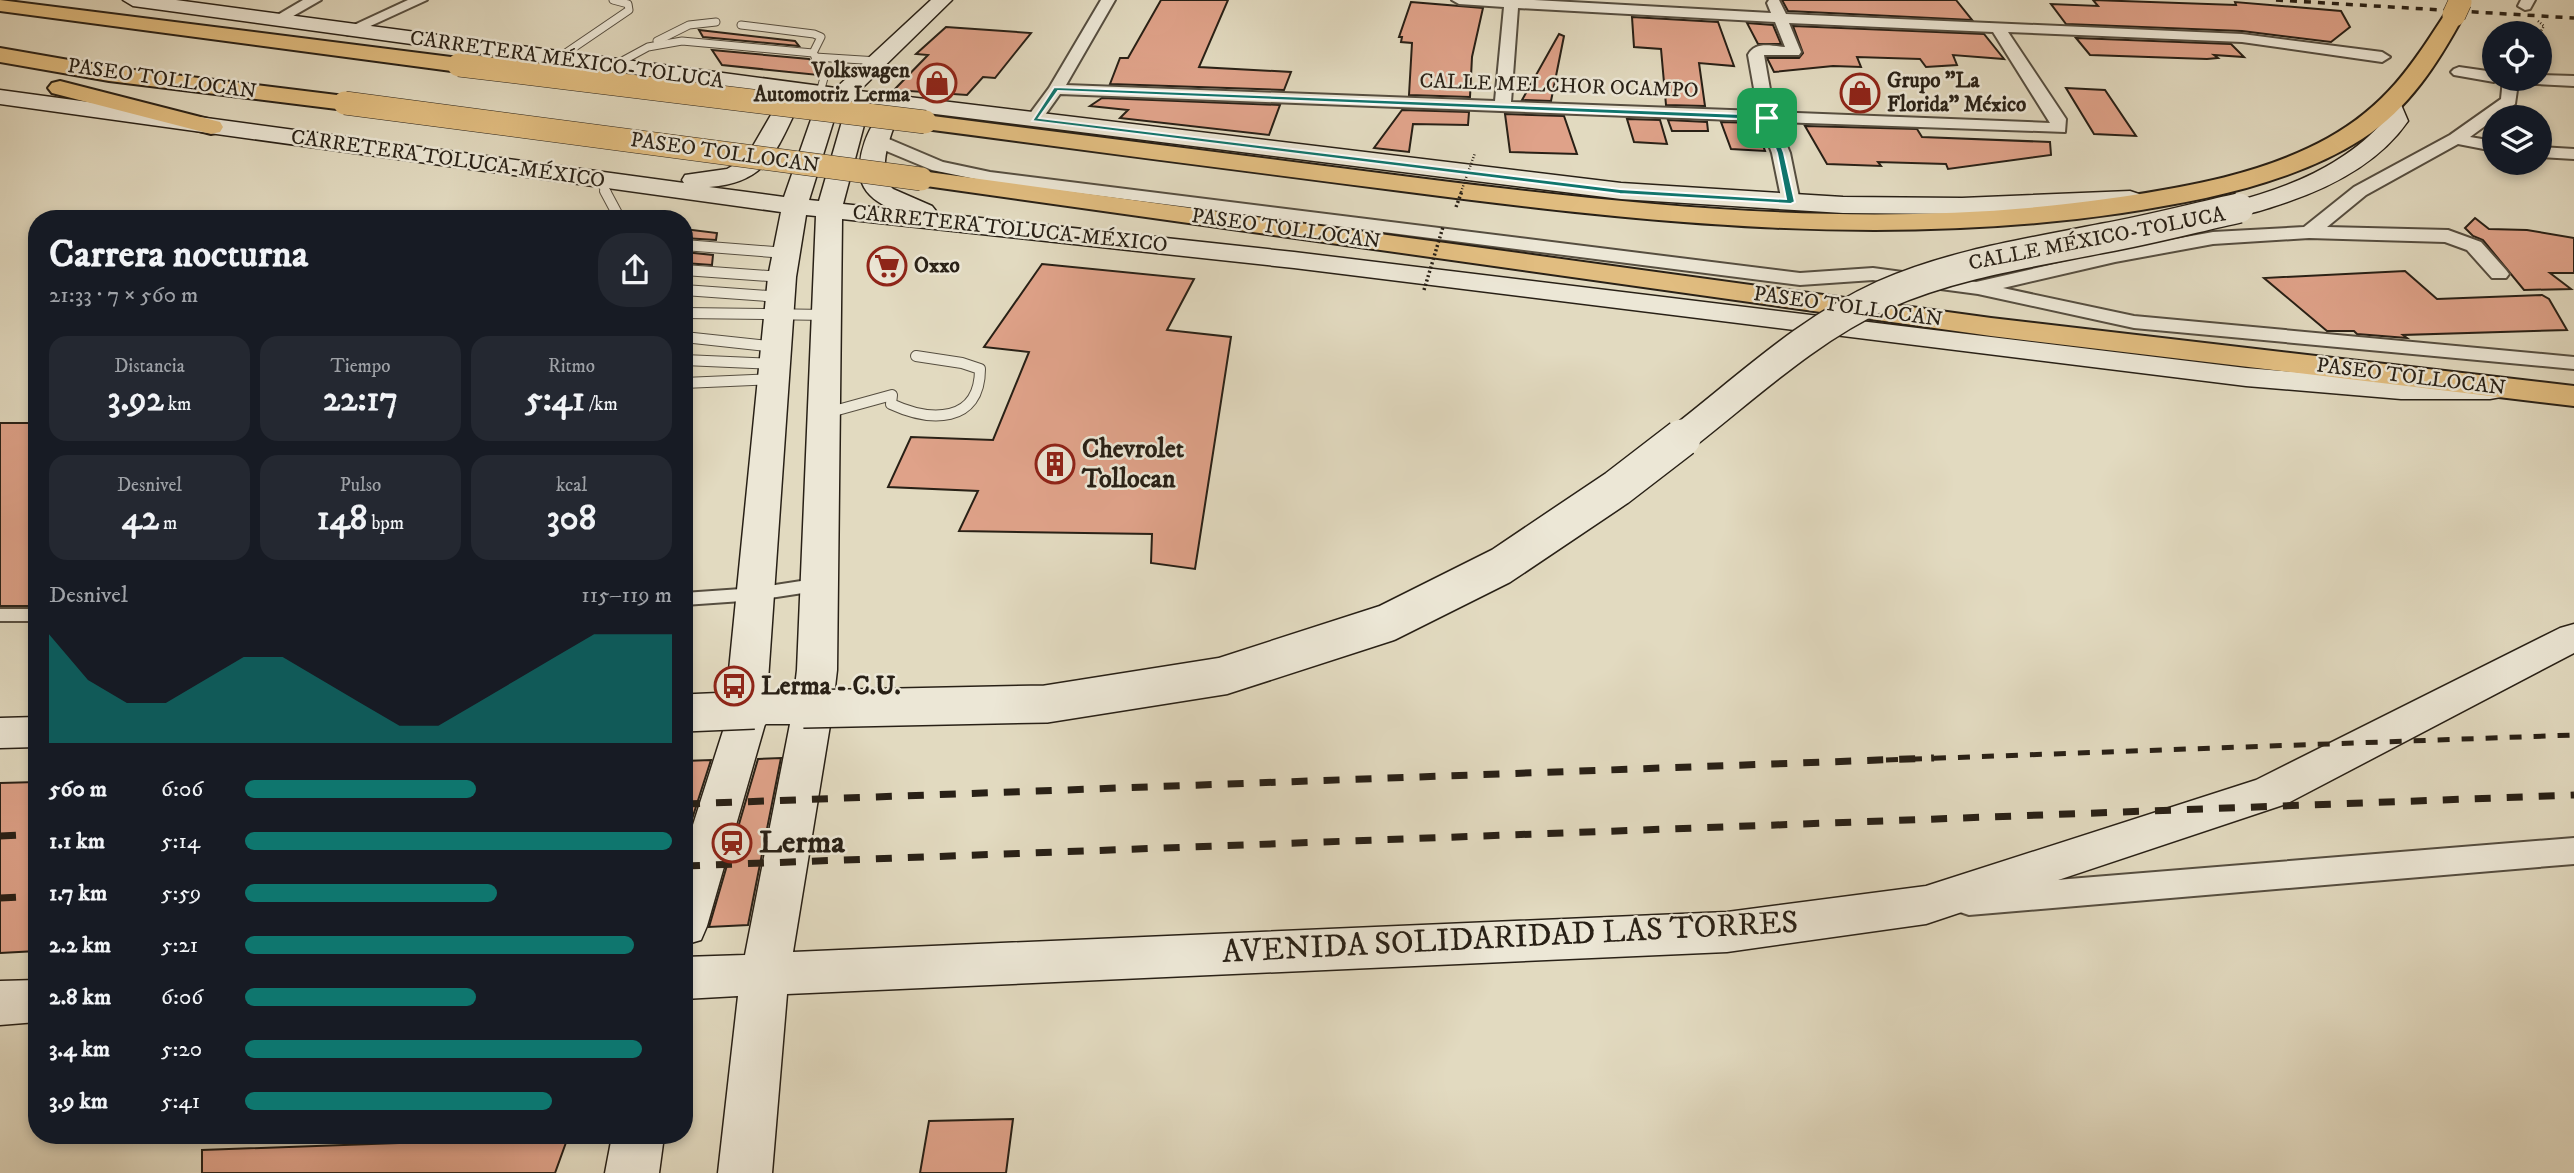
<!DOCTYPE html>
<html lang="es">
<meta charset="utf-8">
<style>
:root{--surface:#171b24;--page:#242831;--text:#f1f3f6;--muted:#9ea1a6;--accent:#0f766e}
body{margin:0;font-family:"IM FELL DW Pica",serif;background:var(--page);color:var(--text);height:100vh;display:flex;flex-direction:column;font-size:26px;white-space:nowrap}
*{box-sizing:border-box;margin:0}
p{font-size:23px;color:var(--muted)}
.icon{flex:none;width:38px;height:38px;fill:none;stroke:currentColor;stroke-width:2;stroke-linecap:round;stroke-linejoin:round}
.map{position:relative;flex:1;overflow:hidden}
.drawer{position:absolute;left:28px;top:210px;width:665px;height:934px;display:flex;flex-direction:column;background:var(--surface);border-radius:28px;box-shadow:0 4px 10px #0003}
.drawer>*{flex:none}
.tools{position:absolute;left:2482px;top:21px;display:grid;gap:14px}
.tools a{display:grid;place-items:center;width:70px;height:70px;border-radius:50%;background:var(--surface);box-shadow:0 4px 10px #0003;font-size:35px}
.pin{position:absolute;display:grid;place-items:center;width:60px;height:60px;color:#fff;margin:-30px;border-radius:14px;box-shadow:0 4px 10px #0006}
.round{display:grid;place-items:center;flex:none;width:74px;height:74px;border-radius:28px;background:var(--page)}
.headline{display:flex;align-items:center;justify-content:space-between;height:119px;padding:0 21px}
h1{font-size:38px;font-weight:700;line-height:52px}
.metrics{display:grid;grid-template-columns:repeat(3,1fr);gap:10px;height:119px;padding:7px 21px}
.metrics div{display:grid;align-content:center;border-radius:18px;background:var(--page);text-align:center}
.metrics b{font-size:35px;font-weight:700}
.metrics small{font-size:19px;font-weight:400}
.metrics p{font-size:19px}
.chart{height:196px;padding:14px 21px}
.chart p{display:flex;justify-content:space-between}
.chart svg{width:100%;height:126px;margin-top:7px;fill:var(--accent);opacity:.7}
ul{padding:0 21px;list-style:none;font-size:23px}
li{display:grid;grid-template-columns:112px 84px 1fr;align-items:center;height:52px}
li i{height:18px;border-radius:9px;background:var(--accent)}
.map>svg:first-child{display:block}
.building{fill:#dfa289;stroke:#282016;stroke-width:2}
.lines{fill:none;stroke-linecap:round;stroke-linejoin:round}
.lane-far2-casing{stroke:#564e40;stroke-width:9}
.lane-far1-casing{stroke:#564e40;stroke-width:12}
.lane-casing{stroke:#564e40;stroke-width:16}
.street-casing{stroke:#564e40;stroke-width:4}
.secondary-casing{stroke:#282016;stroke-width:3}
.highway-casing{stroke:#282016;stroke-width:4}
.path{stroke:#282016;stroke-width:2.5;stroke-dasharray:1 2;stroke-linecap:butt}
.lane-far2{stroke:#ece7d6;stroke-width:7}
.lane-far1{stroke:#ece7d6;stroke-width:10}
.lane{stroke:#ece7d6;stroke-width:12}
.street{fill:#ece7d6;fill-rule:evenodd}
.secondary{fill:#ece7d6;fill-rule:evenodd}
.highway{fill:#e1bd80;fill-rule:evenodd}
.rail-far2{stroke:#282016;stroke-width:3.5;stroke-dasharray:7 7;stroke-linecap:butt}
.rail-far1{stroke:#282016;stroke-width:5;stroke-dasharray:12 12;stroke-linecap:butt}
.rail{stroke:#282016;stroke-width:7;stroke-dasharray:16 16;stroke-linecap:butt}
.secondary-bridge-far1-casing{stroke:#282016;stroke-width:32;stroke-linecap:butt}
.secondary-bridge-casing{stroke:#282016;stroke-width:40;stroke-linecap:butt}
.highway-bridge-casing{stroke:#282016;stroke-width:24;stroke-linecap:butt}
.path-bridge-far1{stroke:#282016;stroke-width:2.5;stroke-dasharray:1 2;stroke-linecap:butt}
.path-bridge{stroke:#282016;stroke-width:3.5;stroke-dasharray:2 2.5;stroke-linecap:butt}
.secondary-bridge-far1{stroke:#ece7d6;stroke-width:29}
.secondary-bridge{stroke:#ece7d6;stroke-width:37}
.highway-bridge{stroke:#e1bd80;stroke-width:23}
.route{fill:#0f766e;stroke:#fff;stroke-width:2;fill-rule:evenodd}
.labels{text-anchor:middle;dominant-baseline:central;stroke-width:5;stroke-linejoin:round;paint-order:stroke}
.far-street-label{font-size:21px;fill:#282016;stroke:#ece7d6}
.far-poi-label{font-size:21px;font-weight:bold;fill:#282016;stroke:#ece7d6;text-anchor:start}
.poi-label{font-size:26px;font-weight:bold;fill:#282016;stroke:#ece7d6;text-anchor:start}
.near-poi-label{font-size:32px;font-weight:bold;fill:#282016;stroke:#ece7d6;text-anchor:start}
.near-street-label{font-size:32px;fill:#282016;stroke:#ece7d6}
</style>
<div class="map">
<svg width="2574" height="1173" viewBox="0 0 2574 1173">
<rect width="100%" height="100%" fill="#e2dac0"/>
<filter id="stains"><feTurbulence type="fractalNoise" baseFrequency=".00286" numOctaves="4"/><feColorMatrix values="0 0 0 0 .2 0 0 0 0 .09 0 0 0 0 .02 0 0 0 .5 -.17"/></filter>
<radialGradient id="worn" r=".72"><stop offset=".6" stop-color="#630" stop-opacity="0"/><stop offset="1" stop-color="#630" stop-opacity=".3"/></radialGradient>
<!-- building -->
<g class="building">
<path d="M1161 0H1228L1199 67 1291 72 1284 90 1110 84 1120 58H1128Z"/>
<path d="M1782 0H1956L1972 20 1788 11Z"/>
<path d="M2093 0 2236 5 2235 2 2341 11 2350 27 2331 42 2242 31 2066 24 2051 4 2098 6Z"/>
<path d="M1411 2 1483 8 1472 57 1470 97 1409 95 1412 43 1401 42 1402 37H1399Z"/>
<path d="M1632 17 1718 22 1734 66 1699 63 1705 106 1666 105 1661 49 1634 47Z"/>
<path d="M1747 23 1773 25 1781 44H1758Z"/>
<path d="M1793 26 1984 34 2004 59 1953 55 1957 65 1926 67 1920 59 1857 57 1861 67 1833 66 1774 72 1767 58H1799L1803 53Z"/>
<path d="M946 27 1031 33 995 78 983 77 967 95 894 90 928 55 916 54Z"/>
<path d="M699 30 795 41 799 46 703 37Z"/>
<path d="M1559 34 1564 36 1551 101 1522 100Z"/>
<path d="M2076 38 2231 44 2244 57 2214 55 2218 58 2207 59 2090 55Z"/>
<path d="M712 50 809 59 819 72 818 75 722 65Z"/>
<path d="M2066 88 2105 90 2136 136 2094 134Z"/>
<path d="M1102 98 1280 105 1269 135 1120 118 1128 110 1090 106Z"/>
<path d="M1402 110 1469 112 1468 125 1413 124 1409 152 1374 148Z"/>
<path d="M1505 114 1564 116 1577 154 1510 152Z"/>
<path d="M1627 119 1660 120 1667 144 1634 142Z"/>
<path d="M1668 120 1707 122 1708 131H1672Z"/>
<path d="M1721 122 1755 123 1765 151 1731 149Z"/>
<path d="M1805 126 1917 129 1922 137 2050 142 2051 155 1948 169 1946 164 1878 162 1881 166 1827 164Z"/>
<path d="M2475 218 2489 229 2527 230 2574 238V273H2550L2571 289 2524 290 2483 240 2473 236 2465 228Z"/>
<path d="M684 229 717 233 716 240 684 238Z"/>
<path d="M684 252 713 255 712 265 684 263Z"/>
<path d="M1042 264 1194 279 1167 330 1231 337 1195 569 1151 563 1152 534 959 531 978 491 888 487 911 437 993 440 1029 352 984 347Z"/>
<path d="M2405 271 2437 299 2542 295 2549 299 2567 330 2403 335 2407 338 2357 334 2354 331H2327L2264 278Z"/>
<rect x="0" y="423" width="37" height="183"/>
<path d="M781 758 748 925 709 927 758 759Z"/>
<path d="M711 760 684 844V761Z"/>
<path d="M37 782V951L0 953V783Z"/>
<path d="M1013 1119 1006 1173H920L929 1121Z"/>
<path d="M568 1137 555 1173H202V1150Z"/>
</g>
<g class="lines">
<defs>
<g id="lane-far2">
<path d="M741 25 814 34 821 37 813 53"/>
<path d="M657 41 689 25 716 22"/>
<path d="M815 57 878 61"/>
<path d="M557 59 629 10 628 4 613 0"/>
<path d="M613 66 648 47 682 41 813 53 826 71 820 92"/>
<path d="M597 179 607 192"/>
</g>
<g id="lane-far1">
<path d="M605 191 620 219"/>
<path d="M684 245 786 253"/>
<path d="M684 270 782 277"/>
<path d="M684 290 781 297"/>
<path d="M684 313 827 315"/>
<path d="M684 337 777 347"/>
<path d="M684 360 775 364"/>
<path d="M684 383 774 379"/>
<path d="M823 414 892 395 891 404C930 422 980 424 980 369L962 363 916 356"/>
</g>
<g id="lane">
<path d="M684 599 756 594 815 585"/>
<path d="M0 615H37"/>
</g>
<g id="street">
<path d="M303 0H321L281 23H271L269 20Z"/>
<path d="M408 0H427L353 34 348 35 341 31Z"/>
<path d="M1101 0H1115L1066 85 1495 101 1504 7 1459 4 1452 0H1534L1771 13 1767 3 1769 0H1779L1786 14 2242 34 2382 52 2390 57 2382 62 2242 42 2008 32 2066 119 2065 132 1777 122 1790 153 1800 202 1791 207 1782 202 1772 153 1760 121 1060 94 1040 122H1028L1026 119 1049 88ZM1518 8 1775 22 1785 47C1771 46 1755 41 1748 55L1758 111 1511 102ZM1789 23 1993 32 2050 123 1774 112 1764 55H1799L1801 52Z"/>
<path d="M2521 0H2535L2530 9 2525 10 2518 6Z"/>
<path d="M2459 67 2494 72V79H2501L2494 82 2454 75 2451 72 2454 69Z"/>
<path d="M2539 75 2574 76V86L2518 83 2515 104 2470 137 2494 141V151L2458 144 2366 195 2327 227 2448 230 2481 242 2506 270 2509 274 2506 278H2492L2467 250 2445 242 2309 238 2213 244 2115 262 2003 288 2134 316 2574 357V369L2134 328 1978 294 1873 280 1800 285 990 182 932 170 872 145 870 141 878 136 884 137 943 162 990 172 1800 273 1873 268 1976 282 2115 250 2213 232 2304 227 2354 187 2450 135 2501 99 2503 79H2539Z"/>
<path d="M2539 147 2574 149V159L2539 157Z"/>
<path d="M2574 838V864L1969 915 1957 911 1953 901 1957 891 1969 887Z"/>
</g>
<g id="secondary">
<path d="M123 0H176L836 88 931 0H952L859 91 1621 183 1843 197 1962 198 2130 191 2139 194 2143 199 2139 204 1962 214 1843 213 1621 199 927 113 906 117 895 124C888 141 877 175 893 189L932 206 936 211 934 213 1294 252 2246 368 2401 381H2490L2501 383 2505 390 2501 397 2490 399H2401L2246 386 1294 268 842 219 837 670 832 713 793 952 1727 912 1926 886 2256 780 2560 628 2574 624V653L2286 804 1926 924 1727 952 787 994 772 1173H718L738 996 684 999V957L745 955 790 724H765L707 926 701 940 684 945V853L723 731 768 277 781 212 0 104V90L684 183 682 180 685 175 727 169 746 158 775 108 773 100 762 92 133 6ZM793 96 824 100 814 111 784 197 709 187C765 183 775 154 797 108ZM865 105 889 108C869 118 854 162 862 183 867 196 879 203 891 209L843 204 868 110ZM842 107 845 111 819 201 809 200 836 113ZM806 215 816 216 797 670 794 695H767L796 277Z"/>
<path d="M2391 98 2399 100 2408 121C2377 166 2324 191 2272 207 2259 211 2244 217 2230 213L2226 208 2230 203C2288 188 2344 166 2385 120L2380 105 2383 100Z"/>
<path d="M37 717V747L0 748V718Z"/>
<path d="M37 980V1022L0 1025V981Z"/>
<path d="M612 1136H664L659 1173H605Z"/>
</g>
<g id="highway">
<path d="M0 0 459 58 467 60 470 65 467 70 459 72 0 11Z"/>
<path d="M2454 9 2461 11 2464 15C2438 63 2409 109 2362 139 2291 184 2204 200 2122 213 1884 248 1647 223 1409 192 1248 172 1086 150 925 129L916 127 913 122 916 117 925 115C1089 136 1254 157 1418 178 1649 207 1882 232 2113 198 2187 187 2263 174 2328 138 2387 105 2412 65 2447 11Z"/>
<path d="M0 48 109 67 345 96 353 98 357 103 353 108 345 110 109 81 0 62Z"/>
<path d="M60 81 220 122 223 127 220 132 211 134 52 93 48 88 52 83Z"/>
<path d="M921 171 1991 318 2574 386V406L1991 336 912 184 908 179 912 174Z"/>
</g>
</defs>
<!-- lane-far2 casing -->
<use href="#lane-far2" class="lane-far2-casing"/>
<!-- lane-far1 casing -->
<use href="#lane-far1" class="lane-far1-casing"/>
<!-- lane casing -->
<use href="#lane" class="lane-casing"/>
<!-- street casing -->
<use href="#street" class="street-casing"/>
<!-- secondary casing -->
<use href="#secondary" class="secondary-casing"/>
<!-- highway casing -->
<use href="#highway" class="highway-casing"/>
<!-- path -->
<path class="path" d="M2538 21 2544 26 2539 34"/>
<!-- lane-far2 -->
<use href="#lane-far2" class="lane-far2"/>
<!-- lane-far1 -->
<use href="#lane-far1" class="lane-far1"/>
<!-- lane -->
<use href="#lane" class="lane"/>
<!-- street -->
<use href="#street" class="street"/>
<!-- secondary -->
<use href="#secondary" class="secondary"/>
<!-- highway -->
<use href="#highway" class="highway"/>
<!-- rail-far2 -->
<path class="rail-far2" d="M2276 0 2574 18"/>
<!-- rail-far1 -->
<path class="rail-far1" d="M1886 760 2574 735"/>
<!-- rail -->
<g class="rail">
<path d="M684 804 1934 758"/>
<path d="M0 836 37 834"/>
<path d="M684 866 2574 795"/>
<path d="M0 898 37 896"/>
</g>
<defs>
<path id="secondary-bridge-far1" d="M1679 440C1745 389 1806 330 1883 295 1953 264 2029 253 2104 238 2149 230 2194 218 2239 208"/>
<g id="secondary-bridge">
<path d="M803 709 1046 704 1223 676 1387 623 1501 566 1617 488 1682 438"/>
<path d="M684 713 754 710"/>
</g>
<g id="highway-bridge">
<path d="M2454 15 2460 2"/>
<path d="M459 65 925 122"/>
<path d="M345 103 921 179"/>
</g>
</defs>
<!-- secondary-bridge-far1 casing -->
<use href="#secondary-bridge-far1" class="secondary-bridge-far1-casing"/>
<!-- secondary-bridge casing -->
<use href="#secondary-bridge" class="secondary-bridge-casing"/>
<!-- highway-bridge casing -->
<use href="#highway-bridge" class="highway-bridge-casing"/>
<!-- path-bridge-far1 -->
<path class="path-bridge-far1" d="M1461 192 1475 153"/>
<!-- path-bridge -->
<g class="path-bridge">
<path d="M1456 207 1462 191"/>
<path d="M1424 290 1443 227"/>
</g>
<!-- secondary-bridge-far1 -->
<use href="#secondary-bridge-far1" class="secondary-bridge-far1"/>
<!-- secondary-bridge -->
<use href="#secondary-bridge" class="secondary-bridge"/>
<!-- highway-bridge -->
<use href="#highway-bridge" class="highway-bridge"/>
</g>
<!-- route -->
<path class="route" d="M1054 87 1767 115 1771 118 1784 153 1795 202 1791 204 1620 194 1032 121ZM1058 91 1764 120 1777 153 1786 199 1620 189 1039 118Z"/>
<!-- icons -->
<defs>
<symbol id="shop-ring" viewBox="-11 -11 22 22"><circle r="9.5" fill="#ece7d6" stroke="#8f2418" stroke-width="1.5"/><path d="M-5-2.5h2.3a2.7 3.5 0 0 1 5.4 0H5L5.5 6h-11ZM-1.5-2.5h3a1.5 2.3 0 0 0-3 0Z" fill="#8f2418"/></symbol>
<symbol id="supermarket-ring" viewBox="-11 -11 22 22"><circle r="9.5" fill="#ece7d6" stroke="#8f2418" stroke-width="1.5"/><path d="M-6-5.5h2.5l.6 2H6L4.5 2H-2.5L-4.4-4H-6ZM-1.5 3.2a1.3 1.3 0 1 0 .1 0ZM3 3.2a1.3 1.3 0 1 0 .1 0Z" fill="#8f2418"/></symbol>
<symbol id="building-ring" viewBox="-11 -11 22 22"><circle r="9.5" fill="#ece7d6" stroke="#8f2418" stroke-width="1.5"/><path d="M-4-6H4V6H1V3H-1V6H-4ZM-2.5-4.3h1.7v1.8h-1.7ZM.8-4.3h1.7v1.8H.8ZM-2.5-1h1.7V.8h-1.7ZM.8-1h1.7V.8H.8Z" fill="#8f2418"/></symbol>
<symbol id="bus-ring" viewBox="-11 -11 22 22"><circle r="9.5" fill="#ece7d6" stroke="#8f2418" stroke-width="1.5"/><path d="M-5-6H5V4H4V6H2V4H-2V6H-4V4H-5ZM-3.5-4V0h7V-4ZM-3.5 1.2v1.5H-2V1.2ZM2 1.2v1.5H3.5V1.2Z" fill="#8f2418"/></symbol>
<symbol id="station-ring" viewBox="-11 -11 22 22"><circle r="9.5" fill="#ece7d6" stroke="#8f2418" stroke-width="1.5"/><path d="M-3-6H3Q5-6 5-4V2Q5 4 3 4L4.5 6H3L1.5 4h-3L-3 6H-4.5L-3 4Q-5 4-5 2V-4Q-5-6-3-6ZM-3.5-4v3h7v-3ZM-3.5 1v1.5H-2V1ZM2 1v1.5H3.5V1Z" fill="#8f2418"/></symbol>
</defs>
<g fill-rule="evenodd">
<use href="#shop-ring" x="915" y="61" width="44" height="44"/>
<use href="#shop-ring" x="1838" y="71" width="44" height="44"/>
<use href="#supermarket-ring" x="865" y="244" width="44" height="44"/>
<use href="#building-ring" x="1033" y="442" width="44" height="44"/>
<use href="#bus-ring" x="712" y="664" width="44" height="44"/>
<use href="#station-ring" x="710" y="821" width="44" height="44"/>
</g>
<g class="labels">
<!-- far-street labels -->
<g class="far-street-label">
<text transform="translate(567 60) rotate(8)">CARRETERA MÉXICO-TOLUCA</text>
<text transform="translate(162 79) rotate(8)">PASEO TOLLOCAN</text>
<text transform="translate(1559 86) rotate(2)">CALLE MELCHOR OCAMPO</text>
<text transform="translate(725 153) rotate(8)">PASEO TOLLOCAN</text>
<text transform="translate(448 159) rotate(8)">CARRETERA TOLUCA-MÉXICO</text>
<text transform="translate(1010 229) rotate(6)">CARRETERA TOLUCA-MÉXICO</text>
<text transform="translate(1286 229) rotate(8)">PASEO TOLLOCAN</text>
<text transform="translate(2097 239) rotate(-11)">CALLE MÉXICO-TOLUCA</text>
<text transform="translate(1848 307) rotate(8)">PASEO TOLLOCAN</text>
<text transform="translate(2411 377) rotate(7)">PASEO TOLLOCAN</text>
</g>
<!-- far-poi labels -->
<g class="far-poi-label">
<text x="910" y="71" text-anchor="end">Volkswagen<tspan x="910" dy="24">Automotriz Lerma</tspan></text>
<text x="1887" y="81">Grupo "La<tspan x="1887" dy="24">Florida" México</tspan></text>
<text x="914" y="266">Oxxo</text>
</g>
<!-- poi labels -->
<g class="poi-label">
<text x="1082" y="449">Chevrolet<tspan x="1082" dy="30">Tollocan</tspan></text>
<text x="761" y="686">Lerma - C.U.</text>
</g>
<!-- near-poi labels -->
<g class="near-poi-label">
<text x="759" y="843">Lerma</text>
</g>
<!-- near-street labels -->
<g class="near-street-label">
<text transform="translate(1510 938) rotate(-3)">AVENIDA SOLIDARIDAD LAS TORRES</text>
</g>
</g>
<rect width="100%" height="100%" filter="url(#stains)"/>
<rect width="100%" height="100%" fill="url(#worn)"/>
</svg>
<div class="tools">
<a><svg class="icon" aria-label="locate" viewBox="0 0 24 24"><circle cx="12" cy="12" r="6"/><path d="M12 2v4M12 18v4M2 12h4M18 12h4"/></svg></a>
<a><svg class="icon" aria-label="layers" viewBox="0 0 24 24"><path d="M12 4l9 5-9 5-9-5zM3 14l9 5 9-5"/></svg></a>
</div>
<div class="pin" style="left:1767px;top:118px;background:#1e9e55"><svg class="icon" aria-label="arrive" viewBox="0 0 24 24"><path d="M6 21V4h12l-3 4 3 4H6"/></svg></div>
<section class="drawer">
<div class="headline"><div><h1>Carrera nocturna</h1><p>21:33 · 7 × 560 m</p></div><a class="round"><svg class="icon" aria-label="share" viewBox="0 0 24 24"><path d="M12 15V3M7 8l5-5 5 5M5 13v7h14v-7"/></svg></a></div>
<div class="metrics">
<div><p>Distancia</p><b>3.92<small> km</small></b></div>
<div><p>Tiempo</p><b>22:17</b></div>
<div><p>Ritmo</p><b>5:41<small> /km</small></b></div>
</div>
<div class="metrics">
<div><p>Desnivel</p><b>42<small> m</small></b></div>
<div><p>Pulso</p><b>148<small> bpm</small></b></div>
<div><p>kcal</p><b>308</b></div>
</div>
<div class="chart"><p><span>Desnivel</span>115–119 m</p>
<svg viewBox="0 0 160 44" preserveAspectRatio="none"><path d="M0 44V6L10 22L20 30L30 30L40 22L50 14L60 14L70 22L80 30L90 38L100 38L110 30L120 22L130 14L140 6L150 6L160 6V44z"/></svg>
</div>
<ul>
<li><b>560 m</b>6:06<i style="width:54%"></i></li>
<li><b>1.1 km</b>5:14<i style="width:100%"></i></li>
<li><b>1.7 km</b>5:59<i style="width:59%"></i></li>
<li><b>2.2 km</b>5:21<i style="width:91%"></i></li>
<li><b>2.8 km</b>6:06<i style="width:54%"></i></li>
<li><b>3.4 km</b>5:20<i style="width:93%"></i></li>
<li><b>3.9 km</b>5:41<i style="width:72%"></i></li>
</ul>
</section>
</div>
